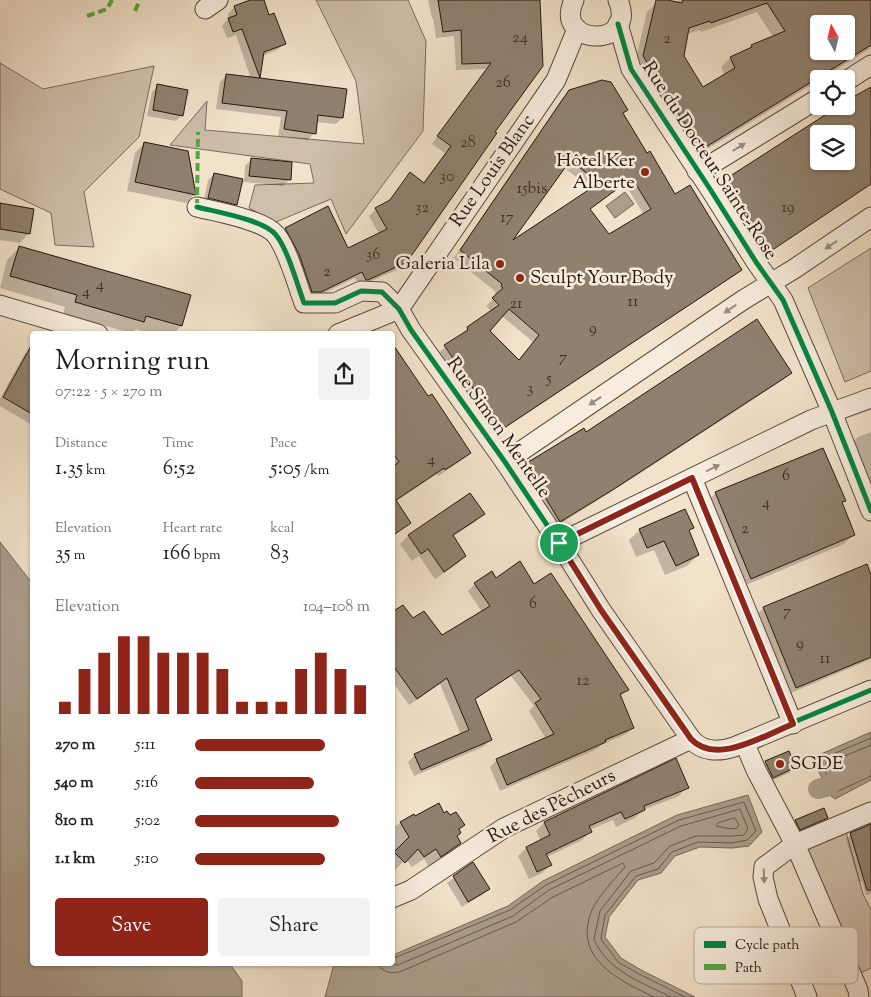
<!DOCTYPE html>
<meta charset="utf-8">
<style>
:root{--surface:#fff;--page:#f2f2f2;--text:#202124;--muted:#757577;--accent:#8f2418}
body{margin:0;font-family:"Sorts Mill Goudy",serif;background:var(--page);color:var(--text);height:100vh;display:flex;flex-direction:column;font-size:19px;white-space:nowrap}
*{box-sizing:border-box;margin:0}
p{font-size:16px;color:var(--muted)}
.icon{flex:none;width:28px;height:28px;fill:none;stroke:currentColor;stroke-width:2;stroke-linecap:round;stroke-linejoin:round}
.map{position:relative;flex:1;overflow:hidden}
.drawer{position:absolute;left:30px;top:331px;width:365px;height:635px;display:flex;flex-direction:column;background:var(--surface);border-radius:5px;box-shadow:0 1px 4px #0004}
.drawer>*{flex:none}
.needle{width:32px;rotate:352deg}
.buttons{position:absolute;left:810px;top:15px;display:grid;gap:10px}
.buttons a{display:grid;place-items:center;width:45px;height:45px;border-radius:5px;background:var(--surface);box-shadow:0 1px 4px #0004;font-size:25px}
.pin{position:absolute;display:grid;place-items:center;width:42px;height:42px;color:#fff;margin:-21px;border:2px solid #fff;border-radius:50%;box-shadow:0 1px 5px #0007}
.round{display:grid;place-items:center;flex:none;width:52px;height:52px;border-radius:5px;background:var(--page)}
.overview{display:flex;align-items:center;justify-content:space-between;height:85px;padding:0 25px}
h1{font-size:28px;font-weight:600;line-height:38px}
.figures{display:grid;grid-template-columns:repeat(3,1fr);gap:8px;height:85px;padding:5px 25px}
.figures div{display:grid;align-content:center}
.figures b{font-size:21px;font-weight:600}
.figures small{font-size:14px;font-weight:400}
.figures p{font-size:14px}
.chart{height:140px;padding:10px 25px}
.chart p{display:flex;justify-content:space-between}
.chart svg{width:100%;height:90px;margin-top:5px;stroke:var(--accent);stroke-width:6}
.primary-button{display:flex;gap:10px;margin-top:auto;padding:10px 25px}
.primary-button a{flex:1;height:58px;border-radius:5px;background:var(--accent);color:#fff;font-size:20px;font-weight:600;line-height:58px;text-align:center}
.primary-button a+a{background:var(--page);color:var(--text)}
ul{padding:0 25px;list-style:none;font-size:16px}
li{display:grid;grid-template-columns:80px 60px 1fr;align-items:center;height:38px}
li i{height:12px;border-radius:6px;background:var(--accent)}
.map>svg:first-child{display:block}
.green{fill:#cfbfaa;stroke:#7a6b5c}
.water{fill:#ac9d8a;stroke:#766758}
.shadow{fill:#0003;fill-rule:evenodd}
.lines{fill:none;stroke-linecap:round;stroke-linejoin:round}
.shore{stroke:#685a4c;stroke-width:1}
.canal{stroke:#ac9d8a;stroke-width:20}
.building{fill:#90816f;stroke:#25170d;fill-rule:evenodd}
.minor-casing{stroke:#584a3c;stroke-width:21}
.minor{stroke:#f7ecdd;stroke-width:19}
.quiet{stroke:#53a941;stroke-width:4;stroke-dasharray:8 4;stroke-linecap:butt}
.cycleway-casing{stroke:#f7ecdd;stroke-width:8}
.cycleway{stroke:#00873e;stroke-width:5}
.oneway{fill:#988c7f}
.route-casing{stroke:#fff;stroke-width:10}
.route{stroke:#8f2418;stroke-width:6}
.poi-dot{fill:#8f2418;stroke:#f7ecdd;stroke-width:2}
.labels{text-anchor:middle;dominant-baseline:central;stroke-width:5;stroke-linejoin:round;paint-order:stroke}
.number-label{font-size:16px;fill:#403226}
.poi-label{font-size:19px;fill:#25170d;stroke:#f7ecdd;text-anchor:end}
.street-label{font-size:19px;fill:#25170d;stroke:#f7ecdd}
.key{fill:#f7ecdd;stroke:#b8ac9f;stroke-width:1}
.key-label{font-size:14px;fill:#25170d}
</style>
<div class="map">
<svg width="871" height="997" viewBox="0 0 871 997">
<rect width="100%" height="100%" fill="#f2e2ca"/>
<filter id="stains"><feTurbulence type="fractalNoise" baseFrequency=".004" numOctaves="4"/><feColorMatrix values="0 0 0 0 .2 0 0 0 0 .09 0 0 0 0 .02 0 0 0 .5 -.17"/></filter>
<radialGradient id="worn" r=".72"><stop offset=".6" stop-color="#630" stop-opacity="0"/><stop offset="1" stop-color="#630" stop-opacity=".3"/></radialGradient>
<!-- green -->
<g class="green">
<path d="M316 0H408L426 41 423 131 346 234 331 199 276 222 249 208 255 185 314 183 310 164 170 145 207 101 205 130 364 144 356 81Z"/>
<path d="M0 63 43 89 154 66 139 137 84 192 94 247 55 245 51 213 0 189Z"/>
<path d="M871 248V371L845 382 808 288Z"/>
<path d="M845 828 863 894 871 910V968L856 975 803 845Z"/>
</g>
<!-- water -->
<g class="water">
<path d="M625 192 634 204 615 218 606 206Z"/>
<path d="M0 542 32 583V964H230L242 981V997H0Z"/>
<path d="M871 732V780L835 799 831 796 812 758Z"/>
<path d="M748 795 762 832 749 846 732 848 700 847 675 856 661 873 638 880 609 917 605 937 621 958 641 970 695 997H325L334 964H392L393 955 508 906 543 881 677 815Z"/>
</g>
<!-- shadow -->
<g class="shadow">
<path d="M254 0H262L269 17 284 44 277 50 262 56 259 79 342 118 336 124 316 122 314 133 308 140 278 136 281 117 216 109 220 82 226 76 251 79 236 35 227 38 222 26 229 18 228 14 234 7Z"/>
<path d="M428 0H539L406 261 399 269 360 286 355 278 313 298 279 236 286 229 348 249 379 234 369 216 376 209 387 202 410 174 423 183 445 153 432 144 486 69 456 70 454 36 436 38 433 18H432Z"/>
<path d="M680 0H836L871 4V48L691 159 634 67 647 12 657 2 677 3ZM757 12 773 37 751 46 747 50 731 58 721 67 725 76 703 89 683 56 687 34 700 30 701 32ZM819 24H846V51H819Z"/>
<path d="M158 86 182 115 176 121 147 116 152 92Z"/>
<path d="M871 88V182L759 257 714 191 722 183 846 106ZM819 134H846V161H819Z"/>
<path d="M570 91 647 154 675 196 740 269 733 276 493 436 438 353 468 328 492 312 486 306 497 295 494 293 496 292 454 258 562 99ZM563 167 592 189 509 244ZM625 184 644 215 609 236 589 210ZM502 316 533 342 518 361 489 331Z"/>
<path d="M144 144 195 194 186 203 127 191 135 153Z"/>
<path d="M251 160 289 180 283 186 244 182 245 166Z"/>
<path d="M214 174 236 204 230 210 203 204 208 180Z"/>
<path d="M0 205 29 233 20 243 0 240Z"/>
<path d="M19 248 181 326 173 334H154L136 329 131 333 63 314 65 307 0 288 7 260Z"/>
<path d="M392 345 428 398 469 453 462 460 438 476 437 474 395 502 409 523 392 536Z"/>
<path d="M31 348 32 349V425L0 406V399L24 355Z"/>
<path d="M791 373 783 380 633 478 552 529 518 473 526 465 583 430 586 434Z"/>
<path d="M871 432V497L851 444 858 437Z"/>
<path d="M716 493 844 500 841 504 853 535 844 544 741 587 706 502Z"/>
<path d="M470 494 483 514 475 522 452 537 465 556 457 564 435 579 419 556 412 561 400 544 408 536Z"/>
<path d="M692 528 688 532 698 555 687 566 665 575 654 550 636 557 629 540 640 530Z"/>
<path d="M492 573 496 580 534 585 627 690 620 697 633 727 626 734 601 745 597 749 500 791 490 767 497 760 546 739 529 711 534 706 511 676 474 700 490 740 483 747 414 776 408 762 415 755 461 735 440 684 409 705 392 681V613L412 620 442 637 482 612 468 591 475 584Z"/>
<path d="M871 578V659L791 693 758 613 764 608Z"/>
<path d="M788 752 795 767 789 773 767 783 759 769 765 763Z"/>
<path d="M676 760 687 787 679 796 643 810 635 818 616 827 613 820 589 830 590 832 582 840 547 857 550 865 542 873 529 879 518 856 526 848 541 841 536 831 544 823Z"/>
<path d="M443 815 463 825 458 830 456 837 459 843 448 854 429 867 424 859 412 867 406 859 392 873V828L413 816 414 818Z"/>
<path d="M827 817 821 823 794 835 790 827 796 821Z"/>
<path d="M871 826V894L866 895 862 881 859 882 846 839 851 834Z"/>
<path d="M473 864 488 889 482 895 462 907 447 883Z"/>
</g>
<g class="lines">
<!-- shore -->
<g class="shore">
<path d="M871 738 821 759 820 762 836 792 871 776"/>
<path d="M871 745 830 762 828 765 839 784 864 771 871 769"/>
<path d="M871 753 840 766 839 769 843 774 863 763 871 762"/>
<path d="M735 818 739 825 737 828 732 829 716 826 718 823Z"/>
<path d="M392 959 510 910 546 885 679 820 744 802 756 831 747 840 732 843 698 842 672 852 658 869 636 876 605 915 601 939 618 962 639 974 685 997"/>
<path d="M377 964C383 972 392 975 402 971L516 922 553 897 623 863 625 867C616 877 597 898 592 910 572 958 618 980 654 997"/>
<path d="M387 964 398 965 513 916 549 890 681 826 740 809 748 829 744 835 732 836H696L670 846 654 863 631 871 600 911 594 939C607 971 643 983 671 997"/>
</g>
<!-- canal -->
<path class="canal" d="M818 789 826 787 871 757"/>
</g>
<!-- building -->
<g class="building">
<path d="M250 0H264L269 15 274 13 286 44 264 52 260 78 347 89 343 118 318 115 316 134 284 129 287 111 222 103 226 74 260 78 242 29 233 32 228 18 237 15 234 6Z"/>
<path d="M438 0H540L543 66 495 132 497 133 407 262 368 280H366L362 272 321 292H312L299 254 285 228 328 206 348 248 387 229 375 208 390 200 410 172 424 183 451 146 437 136 491 63 462 64 461 30 443 32Z"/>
<path d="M656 0H667L682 3 683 0H871V45L701 150 643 56ZM767 3 785 31 751 45 752 47 730 57 735 68 703 87 684 56 689 28 710 21 711 23ZM819 24H846V51H819Z"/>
<path d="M602 80 611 82 628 110 623 113 647 153 650 151 675 194 690 185 742 270 501 430 444 345 468 330 467 327 499 305 492 298 503 288 501 286 502 284 460 250 569 90ZM570 160 599 183 513 240 562 172ZM632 178 651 209 609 234 590 209ZM509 309 539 335 519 360 490 331Z"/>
<path d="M157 84 188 90 183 116 153 110Z"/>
<path d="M871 87V184L765 255 721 182 839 106H846V101ZM819 134H846V161H819Z"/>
<path d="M144 142 188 151 196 195 135 182Z"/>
<path d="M251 158 292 162 291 180 249 176Z"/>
<path d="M214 173 243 179 237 205 208 198Z"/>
<path d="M0 203 34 209 30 234 0 229Z"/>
<path d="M19 246 191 295 182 326 146 316 144 322 75 302 77 295 10 276Z"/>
<path d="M757 319 792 373 614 489 560 522 525 464 584 428 586 432Z"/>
<path d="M392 343 428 396 432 394 471 453 445 470 444 468 396 500 411 523 392 536V467L399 462 392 452Z"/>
<path d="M32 344V414L3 397Z"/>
<path d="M823 448 846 501 842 502 855 535 751 579 715 492Z"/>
<path d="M470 493 485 514 453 535 466 556 444 572 428 549 421 554 408 535Z"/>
<path d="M685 509 694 528 689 530 699 555 676 566 664 541 647 548 639 529Z"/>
<path d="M520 561 534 584 551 573 629 690 620 694 634 728 605 740 606 742 507 785 496 759 554 734 535 703 541 699 519 670 475 699 492 740 421 770 414 754 469 730 447 678 417 699 392 664V612L403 605 413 618 424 611 442 635 490 606 474 583 492 571 496 578Z"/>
<path d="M867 564 871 575V657L796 688 763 607Z"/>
<path d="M789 751 796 767 773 778 765 761Z"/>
<path d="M676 758 689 788 644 806 645 810 625 819 621 812 589 826 592 832 546 854 552 865 537 872 526 847 550 835 544 822Z"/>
<path d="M439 803 444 813 447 811 450 815 456 812 465 825 459 829 461 833 457 836 461 843 441 857 436 849 424 857 418 849 405 863 394 852 409 837 400 822 414 814 415 816Z"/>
<path d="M824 808 828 818 800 830 795 820Z"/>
<path d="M871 824V890H867L850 833Z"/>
<path d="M473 862 490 889 468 902 453 876Z"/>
</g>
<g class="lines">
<defs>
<g id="minor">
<path d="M574 0C552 47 639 49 618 0"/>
<path d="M205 9 218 0"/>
<path d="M618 24 631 69 710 189 756 262 783 300 832 412 871 511"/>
<path d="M846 81 871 65"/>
<path d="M697 171 715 162 819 98"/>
<path d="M197 207C217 212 264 220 276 235 288 250 297 284 304 303H335L361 291 382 292 399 309 411 330 505 462 559 543 601 610 691 739C702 752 719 752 734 747L871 690"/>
<path d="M0 305 98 334"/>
<path d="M399 309 556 80 577 29"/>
<path d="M338 334 399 309"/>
<path d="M505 462 743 300 794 269 871 217"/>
<path d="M692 478 793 724"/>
<path d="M559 543 811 420 871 398"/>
<path d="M745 744 756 770 795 844 858 990 859 997"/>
<path d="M392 898 411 890 504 828 691 739"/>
<path d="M807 997 768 899 763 877 764 867 795 844 871 812"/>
</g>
</defs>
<!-- minor casing -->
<use href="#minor" class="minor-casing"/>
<!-- minor -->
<use href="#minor" class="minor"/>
<!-- quiet -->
<g class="quiet">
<path d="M135 11 140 0"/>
<path d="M87 16 107 9 112 0"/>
<path d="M197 207 198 132"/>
</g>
<defs>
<g id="cycleway">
<path d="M618 24 631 69 710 189 756 262 783 300 832 412 871 511"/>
<path d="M197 207C217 212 264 220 276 235 288 250 297 284 304 303H335L361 291 382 292 399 309 411 330 505 462 559 543 601 610 691 739C702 752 719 752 734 747L871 690"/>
</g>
</defs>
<!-- cycleway casing -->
<use href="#cycleway" class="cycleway-casing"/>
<!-- cycleway -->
<use href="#cycleway" class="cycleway"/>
</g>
<!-- one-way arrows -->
<defs><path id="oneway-solid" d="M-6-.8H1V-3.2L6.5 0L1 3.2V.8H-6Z" transform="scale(1.25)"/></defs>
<g class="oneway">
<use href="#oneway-solid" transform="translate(739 147) rotate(-32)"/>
<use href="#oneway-solid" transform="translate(831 245) rotate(146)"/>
<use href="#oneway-solid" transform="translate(730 309) rotate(146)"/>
<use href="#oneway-solid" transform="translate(595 401) rotate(146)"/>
<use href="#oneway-solid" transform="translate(713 468) rotate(-26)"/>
<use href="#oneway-solid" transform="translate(764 876) rotate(87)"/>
</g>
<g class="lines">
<defs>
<path id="route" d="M692 478 793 724C765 735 716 766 691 739L601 610 559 543Z"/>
</defs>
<!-- route casing -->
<use href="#route" class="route-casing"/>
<!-- route -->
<use href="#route" class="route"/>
</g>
<!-- markers -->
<g class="poi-dot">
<circle cx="645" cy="172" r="5"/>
<circle cx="500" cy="264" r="5"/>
<circle cx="520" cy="278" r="5"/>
<circle cx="780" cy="764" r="5"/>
</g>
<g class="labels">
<!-- number labels -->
<g class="number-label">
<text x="520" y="38">24</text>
<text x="667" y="39">2</text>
<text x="503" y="83">26</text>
<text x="468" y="143">28</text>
<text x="447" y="177">30</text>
<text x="532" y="189">15bis</text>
<text x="422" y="208">32</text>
<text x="788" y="208">19</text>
<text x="507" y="218">17</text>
<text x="373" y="255">36</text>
<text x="327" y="272">2</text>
<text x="100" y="285">4</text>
<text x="86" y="292">4</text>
<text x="633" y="302">11</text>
<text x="516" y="304">21</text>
<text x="593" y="329">9</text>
<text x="563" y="358">7</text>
<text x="549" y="379">5</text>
<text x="530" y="389">3</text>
<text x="431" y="460">4</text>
<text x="786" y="476">6</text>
<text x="766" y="503">4</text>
<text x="745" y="529">2</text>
<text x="533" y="604">6</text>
<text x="787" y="612">7</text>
<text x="800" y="644">9</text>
<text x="825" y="659">11</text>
<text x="583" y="681">12</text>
</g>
<!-- poi labels -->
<g class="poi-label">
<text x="635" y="161">Hôtel Ker<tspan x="635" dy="22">Alberte</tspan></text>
<text x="490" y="264">Galeria Lila</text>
<text x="530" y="278" text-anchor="start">Sculpt Your Body</text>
<text x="790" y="764" text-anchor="start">SGDE</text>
</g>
<!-- street labels -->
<g class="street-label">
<text transform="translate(709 161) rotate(57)">Rue du Docteur Sainte-Rose</text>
<text transform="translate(493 171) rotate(-55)">Rue Louis Blanc</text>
<text transform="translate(498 428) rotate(55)">Rue Simon Mentelle</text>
<text transform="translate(552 807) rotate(-27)">Rue des Pêcheurs</text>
</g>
</g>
<!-- legend -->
<rect x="694" y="927" width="164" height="57" rx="8" class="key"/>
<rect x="704" y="941" width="22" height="7" fill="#00873e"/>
<rect x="704" y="964" width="22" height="6" fill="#53a941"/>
<g class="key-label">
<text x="735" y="949">Cycle path</text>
<text x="735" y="972">Path</text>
</g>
<rect width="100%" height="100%" filter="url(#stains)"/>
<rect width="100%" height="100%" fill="url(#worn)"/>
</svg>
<div class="buttons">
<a><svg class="needle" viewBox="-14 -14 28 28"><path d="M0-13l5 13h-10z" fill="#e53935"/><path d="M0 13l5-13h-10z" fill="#757577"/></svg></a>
<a><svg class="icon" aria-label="locate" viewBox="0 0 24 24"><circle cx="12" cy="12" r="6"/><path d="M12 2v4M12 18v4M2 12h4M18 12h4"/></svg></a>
<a><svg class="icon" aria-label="layers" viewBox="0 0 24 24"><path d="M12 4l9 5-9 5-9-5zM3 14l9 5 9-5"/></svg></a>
</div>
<div class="pin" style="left:559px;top:543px;background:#1e9e55"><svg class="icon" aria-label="arrive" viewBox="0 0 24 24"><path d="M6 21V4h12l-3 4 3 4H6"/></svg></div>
<section class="drawer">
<div class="overview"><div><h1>Morning run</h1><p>07:22 · 5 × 270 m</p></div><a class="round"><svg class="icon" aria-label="share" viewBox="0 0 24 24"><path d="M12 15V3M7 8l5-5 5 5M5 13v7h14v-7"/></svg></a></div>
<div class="figures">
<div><p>Distance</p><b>1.35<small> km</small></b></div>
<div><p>Time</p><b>6:52</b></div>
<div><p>Pace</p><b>5:05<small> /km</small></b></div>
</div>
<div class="figures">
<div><p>Elevation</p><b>35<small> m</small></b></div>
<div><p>Heart rate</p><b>166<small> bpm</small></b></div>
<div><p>kcal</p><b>83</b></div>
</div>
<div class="chart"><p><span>Elevation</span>104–108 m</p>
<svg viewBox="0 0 160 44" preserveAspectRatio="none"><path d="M5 44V38M15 44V22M25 44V14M35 44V6M45 44V6M55 44V14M65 44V14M75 44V14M85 44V22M95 44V38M105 44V38M115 44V38M125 44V22M135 44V14M145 44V22M155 44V30"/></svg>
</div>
<ul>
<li><b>270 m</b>5:11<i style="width:74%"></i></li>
<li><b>540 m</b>5:16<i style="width:68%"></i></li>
<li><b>810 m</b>5:02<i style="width:82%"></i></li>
<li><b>1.1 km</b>5:10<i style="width:74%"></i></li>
</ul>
<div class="primary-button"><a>Save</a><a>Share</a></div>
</section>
</div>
